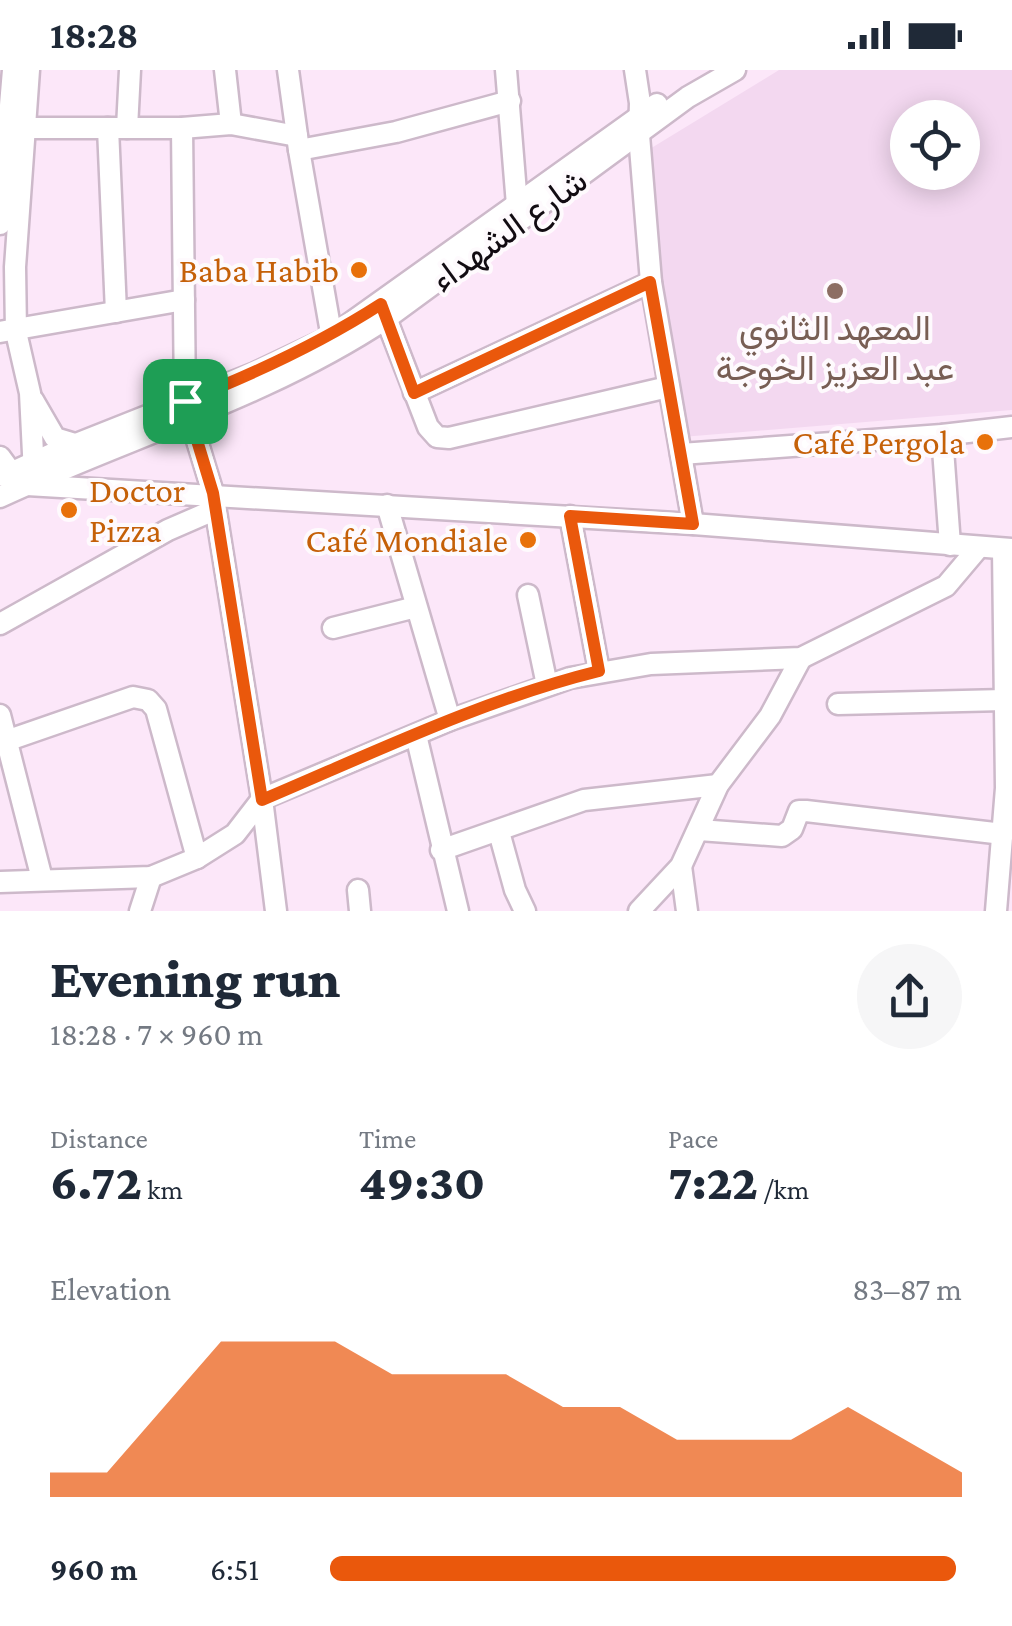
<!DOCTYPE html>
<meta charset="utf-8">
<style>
:root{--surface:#fff;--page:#f6f6f7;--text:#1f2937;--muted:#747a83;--accent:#ea580c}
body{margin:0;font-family:"Crimson Pro",Vazirmatn,serif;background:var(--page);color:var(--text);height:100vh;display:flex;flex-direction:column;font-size:38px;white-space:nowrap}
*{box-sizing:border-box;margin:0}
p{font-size:32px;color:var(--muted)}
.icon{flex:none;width:55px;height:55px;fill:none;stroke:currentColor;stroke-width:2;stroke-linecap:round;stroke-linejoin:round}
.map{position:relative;height:841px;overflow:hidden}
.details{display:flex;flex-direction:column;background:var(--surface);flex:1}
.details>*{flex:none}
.tools{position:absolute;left:890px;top:30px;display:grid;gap:20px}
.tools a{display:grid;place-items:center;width:90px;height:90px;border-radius:50%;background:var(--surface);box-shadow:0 5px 25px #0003;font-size:50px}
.pin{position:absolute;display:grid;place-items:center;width:85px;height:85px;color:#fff;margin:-42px;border-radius:20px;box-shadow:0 5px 15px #0006}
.round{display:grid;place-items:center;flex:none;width:105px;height:105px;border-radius:52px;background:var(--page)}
.head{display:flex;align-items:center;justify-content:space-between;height:170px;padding:0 50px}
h1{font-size:55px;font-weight:800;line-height:75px}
.figures{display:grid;grid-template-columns:repeat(3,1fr);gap:15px;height:170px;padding:10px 50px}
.figures div{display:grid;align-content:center}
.figures b{font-size:50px;font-weight:800}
.figures small{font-size:28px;font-weight:400}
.figures p{font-size:28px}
.chart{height:280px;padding:20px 50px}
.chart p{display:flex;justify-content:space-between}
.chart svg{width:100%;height:180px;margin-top:10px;fill:var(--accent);opacity:.7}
ul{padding:0 50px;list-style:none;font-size:32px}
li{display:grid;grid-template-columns:160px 120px 1fr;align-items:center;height:75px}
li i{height:25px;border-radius:12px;background:var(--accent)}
.status{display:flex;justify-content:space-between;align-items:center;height:70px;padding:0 50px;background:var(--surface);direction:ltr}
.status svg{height:28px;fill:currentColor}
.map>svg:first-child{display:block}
.built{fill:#f3d8f0;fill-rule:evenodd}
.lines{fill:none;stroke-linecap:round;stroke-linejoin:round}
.minor-casing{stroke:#cdb9ca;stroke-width:25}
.minor{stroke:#fff;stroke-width:20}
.route-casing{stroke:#fff;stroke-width:20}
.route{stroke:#ea580c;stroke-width:12}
.food-dot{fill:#e8710a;stroke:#fefafd;stroke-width:4}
.education-dot{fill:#8d6e63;stroke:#fefafd;stroke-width:4}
.labels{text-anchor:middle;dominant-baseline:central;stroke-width:8;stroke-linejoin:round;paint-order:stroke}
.street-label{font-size:35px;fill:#120c12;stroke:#fefafd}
.food-label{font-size:35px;fill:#c56008;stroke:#fefafd;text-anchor:end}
.education-label{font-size:35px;fill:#785e54;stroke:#fefafd}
</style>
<div class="status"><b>18:28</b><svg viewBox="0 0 49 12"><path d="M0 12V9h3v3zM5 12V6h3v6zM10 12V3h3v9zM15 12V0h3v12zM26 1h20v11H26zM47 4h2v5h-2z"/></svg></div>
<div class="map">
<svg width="1012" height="841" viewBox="0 0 1012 841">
<rect width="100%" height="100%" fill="#fce7f9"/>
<!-- built -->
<path class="built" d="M779 0H1012V340L682 367 635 88ZM908 48H962V102H908Z"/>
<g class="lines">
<defs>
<g id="minor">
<path d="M29 0 15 197 16 262 30 323 34 404"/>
<path d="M225 0 231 54"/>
<path d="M288 0 299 80 333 274"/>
<path d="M506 0 517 135"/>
<path d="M635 0 640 33 639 65 651 212 693 454"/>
<path d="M6 58H182L231 54 297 66"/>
<path d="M108 58 116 242"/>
<path d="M127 58 130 0"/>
<path d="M182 58 185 331 213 423 262 729 276 841"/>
<path d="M299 80 396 62 510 31"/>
<path d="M0 154 13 0"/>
<path d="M382 238 428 357 437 367 449 368 668 317"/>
<path d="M0 262 184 230"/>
<path d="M414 323 651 212"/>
<path d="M33 330 55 368 75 374"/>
<path d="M942 365 950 475"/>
<path d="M681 384 942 365 1012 357"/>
<path d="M0 387 11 402 27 415 693 454 1012 479"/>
<path d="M4 406 56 382 255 303 331 267 657 34"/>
<path d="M0 427C129 367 268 327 387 248L688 27 735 0"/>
<path d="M387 435 450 650"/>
<path d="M570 446 599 601"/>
<path d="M528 525 547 615"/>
<path d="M0 554 168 460 214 440"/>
<path d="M333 558 416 537"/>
<path d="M838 634 1004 630"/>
<path d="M0 645 42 809"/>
<path d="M416 665 458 841"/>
<path d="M0 673 133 627 148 630 156 639 197 788"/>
<path d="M699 760 782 766 792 759 799 741H806L1003 764"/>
<path d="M499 762 515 820 525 841"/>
<path d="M441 780 584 730 718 715"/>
<path d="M681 796 687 841"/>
<path d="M0 812 151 807 197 788 235 764 262 729 450 650 570 608 651 594 801 588 946 516 979 477"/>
<path d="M358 820 360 841"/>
<path d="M140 841 151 807"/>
<path d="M639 841 681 796 718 715 770 646 801 588"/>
<path d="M996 841 1006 718 1003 479"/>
</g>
</defs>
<!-- minor casing -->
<use href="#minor" class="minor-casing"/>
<!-- minor -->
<use href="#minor" class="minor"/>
</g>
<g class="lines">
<defs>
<path id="route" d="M650 212 693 454 570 446 599 601C482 630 373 683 262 730L213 423 185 331C254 304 319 274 381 234L414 323Z"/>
</defs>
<!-- route casing -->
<use href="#route" class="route-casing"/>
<!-- route -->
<use href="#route" class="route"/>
</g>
<!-- markers -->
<g class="food-dot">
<circle cx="359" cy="200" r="10"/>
<circle cx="985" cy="372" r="10"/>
<circle cx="69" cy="440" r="10"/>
<circle cx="528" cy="470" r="10"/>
</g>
<circle class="education-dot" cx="835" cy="221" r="10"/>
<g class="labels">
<!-- street labels -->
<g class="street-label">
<text transform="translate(509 160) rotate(-36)">شارع الشهداء</text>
</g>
<!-- food labels -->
<g class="food-label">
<text x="339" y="200">Baba Habib</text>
<text x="965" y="372">Café Pergola</text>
<text x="89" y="420" text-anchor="start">Doctor<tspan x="89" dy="40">Pizza</tspan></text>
<text x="508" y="470">Café Mondiale</text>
</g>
<!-- education labels -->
<g class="education-label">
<text x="835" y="258">المعهد الثانوي<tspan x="835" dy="40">عبد العزيز الخوجة</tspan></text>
</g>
</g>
</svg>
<div class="tools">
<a><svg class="icon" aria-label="locate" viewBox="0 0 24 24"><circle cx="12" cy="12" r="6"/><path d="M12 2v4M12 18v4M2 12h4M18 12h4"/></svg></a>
</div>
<div class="pin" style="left:185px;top:331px;background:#1e9e55"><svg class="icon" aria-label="arrive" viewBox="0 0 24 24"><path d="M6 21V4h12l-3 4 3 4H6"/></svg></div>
</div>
<section class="details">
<div class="head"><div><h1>Evening run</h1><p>18:28 · 7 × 960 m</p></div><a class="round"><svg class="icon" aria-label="share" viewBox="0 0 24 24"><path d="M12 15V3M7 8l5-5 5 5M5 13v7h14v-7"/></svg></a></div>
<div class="figures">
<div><p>Distance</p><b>6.72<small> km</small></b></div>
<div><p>Time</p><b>49:30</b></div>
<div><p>Pace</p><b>7:22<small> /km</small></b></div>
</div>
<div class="chart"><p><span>Elevation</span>83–87 m</p>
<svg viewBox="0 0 160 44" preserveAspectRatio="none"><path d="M0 44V38L10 38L20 22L30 6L40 6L50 6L60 14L70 14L80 14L90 22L100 22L110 30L120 30L130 30L140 22L150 30L160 38V44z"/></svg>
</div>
<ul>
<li><b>960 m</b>6:51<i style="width:99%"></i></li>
</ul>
</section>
